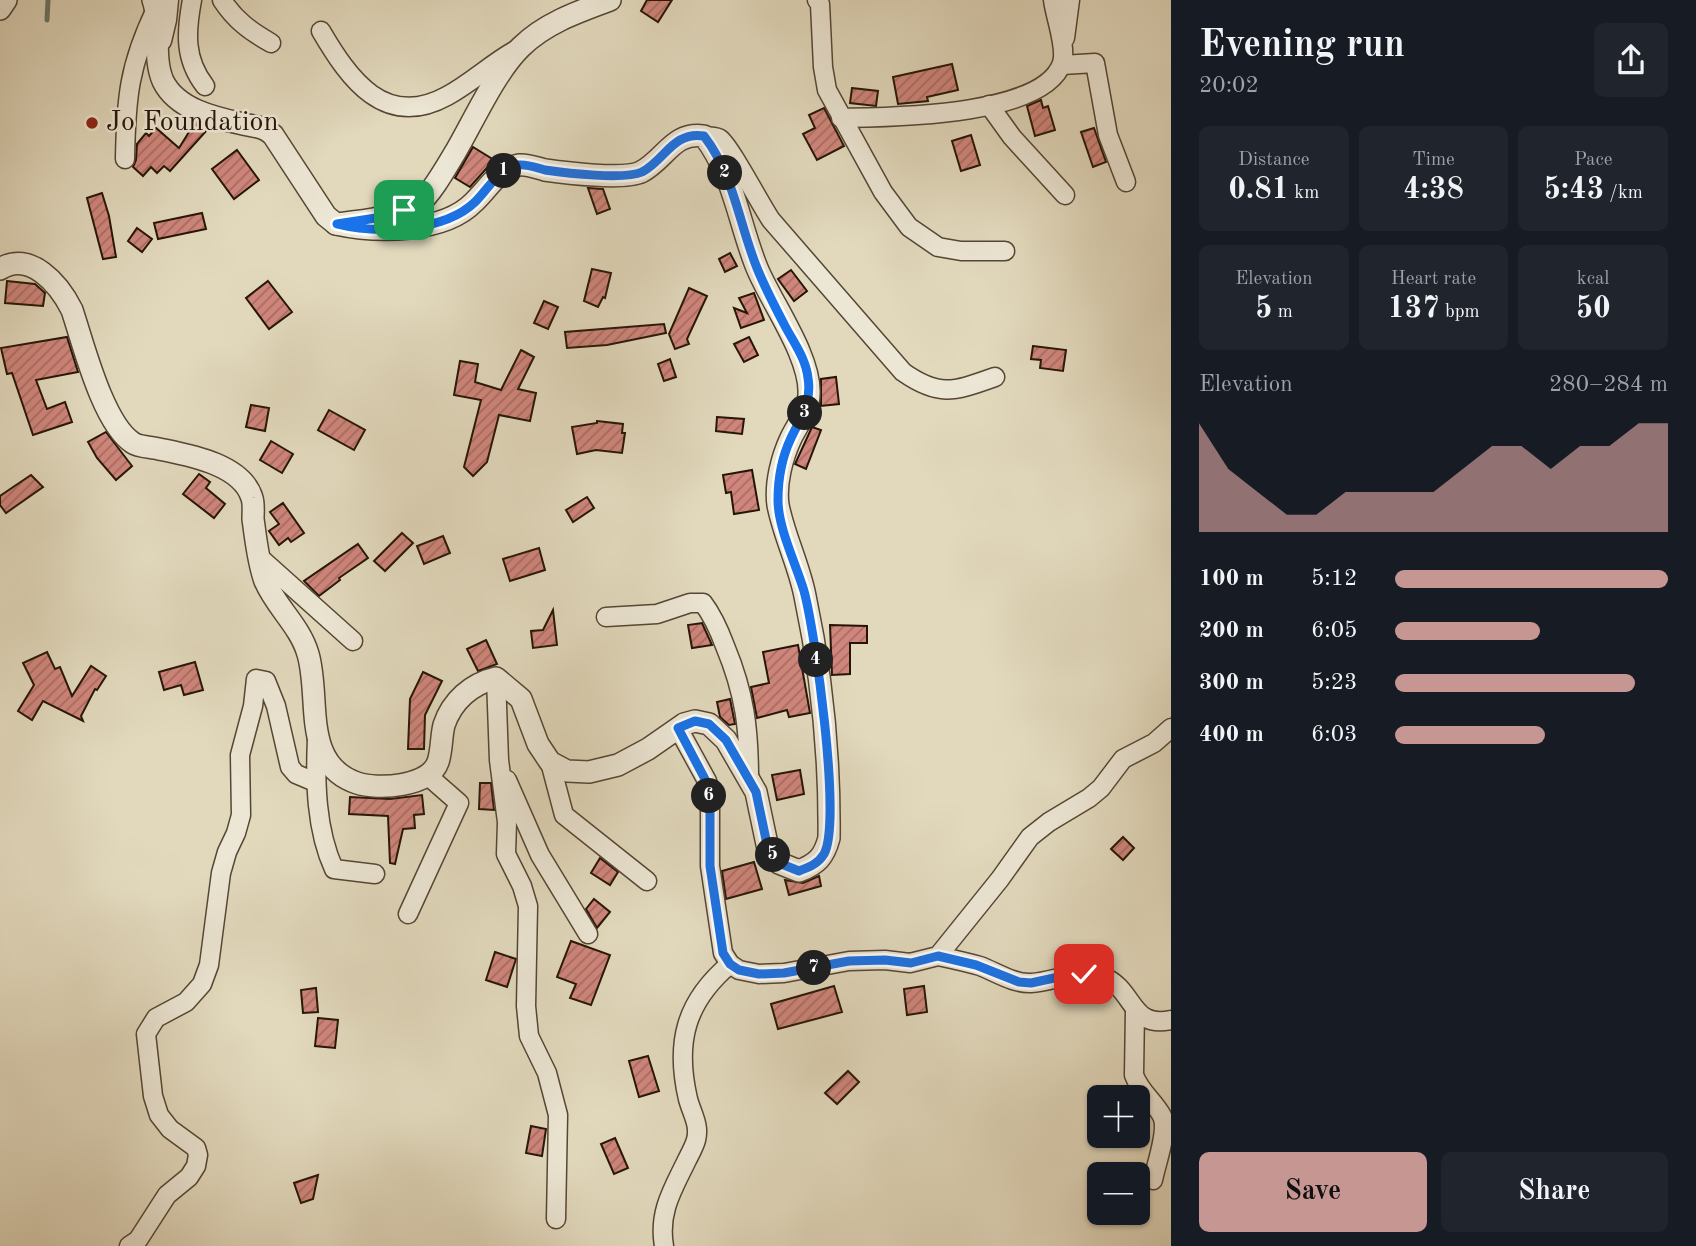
<!DOCTYPE html>
<meta charset="utf-8">
<style>
:root{--surface:#171b24;--page:#20242c;--text:#f1f3f6;--muted:#9ea1a6;--accent:#c59692}
body{margin:0;font-family:"Old Standard TT",serif;background:var(--page);color:var(--text);height:100vh;display:flex;flex-direction:column;font-size:26px;white-space:nowrap}
*{box-sizing:border-box;margin:0}
p{font-size:23px;color:var(--muted)}
.icon{flex:none;width:38px;height:38px;fill:none;stroke:currentColor;stroke-width:2;stroke-linecap:round;stroke-linejoin:round}
.map{position:relative;flex:1;overflow:hidden}
.details{display:flex;flex-direction:column;background:var(--surface);width:525px}
.details>*{flex:none}
.fabs{position:absolute;left:1087px;top:1085px;display:grid;gap:14px}
.fabs a{display:grid;place-items:center;width:63px;height:63px;border-radius:10px;background:var(--surface);box-shadow:0 2px 5px #0004;font-size:35px}
.pin{position:absolute;display:grid;place-items:center;width:60px;height:60px;color:#fff;margin:-30px;border-radius:14px;box-shadow:0 4px 10px #0006}
.km{position:absolute;width:35px;height:35px;margin:-18px;border-radius:50%;background:#222;color:#fff;font-size:19px;line-height:35px;text-align:center}
.round{display:grid;place-items:center;flex:none;width:74px;height:74px;border-radius:10px;background:var(--page)}
.head{display:flex;align-items:center;justify-content:space-between;height:119px;padding:0 28px}
h1{font-size:38px;font-weight:800;line-height:52px}
.metrics{display:grid;grid-template-columns:repeat(3,1fr);gap:10px;height:119px;padding:7px 28px}
.metrics div{display:grid;align-content:center;border-radius:10px;background:var(--page);text-align:center}
.metrics b{font-size:30px;font-weight:800}
.metrics small{font-size:19px;font-weight:400}
.metrics p{font-size:19px}
.chart{height:196px;padding:14px 28px}
.chart p{display:flex;justify-content:space-between}
.chart svg{width:100%;height:126px;margin-top:7px;fill:var(--accent);opacity:.7}
.action{display:flex;gap:14px;margin-top:auto;padding:14px 28px}
.action a{flex:1;height:80px;border-radius:10px;background:var(--accent);color:#111;font-size:28px;font-weight:800;line-height:80px;text-align:center}
.action a+a{background:var(--page);color:var(--text)}
ul{padding:0 28px;list-style:none;font-size:23px}
li{display:grid;grid-template-columns:112px 84px 1fr;align-items:center;height:52px}
li i{height:18px;border-radius:9px;background:var(--accent)}
main{display:flex;flex:1;min-height:0}
.map>svg:first-child{display:block}
.lines{fill:none;stroke-linecap:round;stroke-linejoin:round}
.stream{stroke:#69786c;stroke-width:5}
.building{fill:url(#building-hatch);stroke:#261507;stroke-width:2}
.minor-casing{stroke:#554634;stroke-width:21}
.tertiary-casing{stroke:#554634;stroke-width:24}
.minor{stroke:#ece6d4;stroke-width:18}
.tertiary{stroke:#ece6d4;stroke-width:21}
.route-casing{stroke:#fff;stroke-width:14}
.route{stroke:#1a73e8;stroke-width:9}
.poi-dot{fill:#8f2418;stroke:#ece6d4;stroke-width:2.5}
.labels{text-anchor:middle;dominant-baseline:central;stroke-width:5;stroke-linejoin:round;paint-order:stroke}
.poi-label{font-size:28px;fill:#261507;stroke:#ece6d4;text-anchor:start}
</style>
<main>
<div class="map">
<svg width="1171" height="1246" viewBox="0 0 1171 1246">
<defs>
<pattern id="building-hatch" width="6" height="6" patternUnits="userSpaceOnUse" patternTransform="scale(1.75)"><rect width="6" height="6" fill="#d0867c"/><path d="M-1 1l2-2M0 6l6-6M5 7l2-2" fill="none" stroke="#a96c64"/></pattern>
</defs>
<rect width="100%" height="100%" fill="#e2d9bd"/>
<filter id="stains"><feTurbulence type="fractalNoise" baseFrequency=".00286" numOctaves="4"/><feColorMatrix values="0 0 0 0 .2 0 0 0 0 .09 0 0 0 0 .02 0 0 0 .5 -.17"/></filter>
<radialGradient id="worn" r=".72"><stop offset=".6" stop-color="#630" stop-opacity="0"/><stop offset="1" stop-color="#630" stop-opacity=".3"/></radialGradient>
<g class="lines">
<!-- stream -->
<path class="stream" d="M47 20 48 0"/>
</g>
<!-- building -->
<g class="building">
<path d="M647 0H672L658 22 641 11Z"/>
<path d="M952 64 958 90 927 97 928 101 898 104 893 77Z"/>
<path d="M852 88 878 91 876 106 850 103Z"/>
<path d="M1041 100 1043 108 1048 106 1055 130 1035 136 1027 106Z"/>
<path d="M824 108 844 146 817 160 803 134 815 128 809 115Z"/>
<path d="M194 124 208 129 170 171 164 166 157 173 151 167 143 176 133 167 136 160 137 144 146 133 149 136 156 128 179 148Z"/>
<path d="M1094 128 1106 162 1093 167 1081 132Z"/>
<path d="M971 135 980 165 961 171 952 141Z"/>
<path d="M473 147 494 160 470 187 455 178Z"/>
<path d="M237 150 259 180 234 199 212 169Z"/>
<path d="M588 188 603 189 610 209 597 214Z"/>
<path d="M102 193 109 216 116 257 103 259 87 198Z"/>
<path d="M202 213 206 229 158 239 154 223Z"/>
<path d="M137 228 152 239 142 252 128 241Z"/>
<path d="M730 253 737 266 725 272 719 259Z"/>
<path d="M592 269 611 273 605 298 603 297 598 307 584 301Z"/>
<path d="M791 270 807 291 794 301 778 279Z"/>
<path d="M7 281 35 284 45 293 43 306 5 303Z"/>
<path d="M268 281 292 312 269 329 246 298Z"/>
<path d="M689 288 707 296 687 339 689 344 675 349 669 334Z"/>
<path d="M754 293 764 320 741 328 734 308 747 313 739 298Z"/>
<path d="M544 301 558 307 548 329 534 323Z"/>
<path d="M664 324 666 333 607 345 567 348 565 332Z"/>
<path d="M67 337 78 372 36 380 47 409 65 402 72 422 33 435 12 373 7 374 1 348Z"/>
<path d="M749 337 758 355 744 362 734 344Z"/>
<path d="M1033 346 1066 350 1063 371 1040 368 1041 360 1031 359Z"/>
<path d="M521 350 534 357 518 389 536 393 530 421 499 415 487 462 473 476 464 467 481 400 454 395 460 361 478 364 475 382 501 390Z"/>
<path d="M670 359 676 377 664 381 658 364Z"/>
<path d="M836 377 839 404 821 406V379Z"/>
<path d="M251 405 269 408 265 431 246 427Z"/>
<path d="M329 410 365 430 354 450 318 430Z"/>
<path d="M717 417 744 419 742 434 716 431Z"/>
<path d="M597 421 623 424 622 433H625L622 453 596 450 577 454 572 427 597 423Z"/>
<path d="M812 427 821 430 806 469 795 464Z"/>
<path d="M106 432 132 466 116 480 97 458 88 442Z"/>
<path d="M271 441 293 454 282 473 260 460Z"/>
<path d="M752 470 759 510 734 514 731 492 726 493 723 475Z"/>
<path d="M199 474 210 482 206 488 225 504 214 518 183 494Z"/>
<path d="M31 475 43 487 6 513 0 505V496Z"/>
<path d="M587 497 594 508 573 522 566 510Z"/>
<path d="M283 503 304 533 291 542 288 538 279 545 269 531 279 524 270 512Z"/>
<path d="M402 533 413 543 385 571 374 561Z"/>
<path d="M443 536 450 553 424 564 417 546Z"/>
<path d="M358 544 368 558 339 578 340 580 319 596 304 581Z"/>
<path d="M539 548 545 570 510 581 503 559Z"/>
<path d="M553 610 557 645 533 648 531 631 543 630Z"/>
<path d="M702 623 712 645 692 648 688 625Z"/>
<path d="M830 625 867 626V643H850V674L832 675Z"/>
<path d="M486 640 497 664 478 671 467 649Z"/>
<path d="M798 645 810 713 789 717 787 710 757 718 751 687 769 683 763 652Z"/>
<path d="M47 652 55 669 60 667 72 696 91 666 106 676 97 690 95 689 81 716 83 721 43 701 32 720 18 711 34 685 23 663Z"/>
<path d="M195 662 203 690 184 695 181 685 164 690 159 672Z"/>
<path d="M423 672 442 681 425 715 424 749H408L410 699Z"/>
<path d="M730 699 735 724 729 725 720 717 717 702Z"/>
<path d="M800 770 804 794 777 800 772 775Z"/>
<path d="M480 783H491L494 810 479 809Z"/>
<path d="M422 795 424 814 414 815 415 828 403 829 395 864 390 863 388 816 349 814 350 797 390 799Z"/>
<path d="M1123 837 1134 848 1123 860 1111 849Z"/>
<path d="M600 858 618 872 610 885 591 873Z"/>
<path d="M754 862 762 889 726 899 722 871Z"/>
<path d="M819 876 821 886 789 895 785 880 803 883Z"/>
<path d="M594 899 610 912 597 928 586 909Z"/>
<path d="M571 941 610 955 591 1005 570 998 576 984 557 977Z"/>
<path d="M495 952 516 959 507 987 486 980Z"/>
<path d="M834 986 842 1012 778 1029 771 1004Z"/>
<path d="M924 986 927 1012 907 1015 904 989Z"/>
<path d="M316 988 318 1012 303 1013 301 990Z"/>
<path d="M318 1018 338 1020 335 1048 315 1046Z"/>
<path d="M648 1056 659 1091 639 1097 629 1061Z"/>
<path d="M848 1071 859 1082 837 1104 825 1093Z"/>
<path d="M531 1126 546 1129 542 1156 526 1153Z"/>
<path d="M615 1138 628 1168 614 1174 601 1144Z"/>
<path d="M318 1175 313 1199 301 1203 294 1183Z"/>
</g>
<g class="lines">
<defs>
<g id="minor">
<path d="M192 0C186 32 184 59 205 86"/>
<path d="M222 0C235 20 250 31 271 43"/>
<path d="M817 0 820 4 823 67 827 90 883 192 909 227 938 247 961 251H1005"/>
<path d="M321 31C349 79 385 130 447 96 471 83 491 64 514 51"/>
<path d="M1065 38 1070 0"/>
<path d="M162 41 167 20 169 0"/>
<path d="M1062 65 1095 63 1108 135 1126 182"/>
<path d="M989 105 1012 137 1065 195"/>
<path d="M841 118C888 117 1044 117 1062 63 1067 47 1055 17 1053 0"/>
<path d="M704 136C709 137 716 136 720 139 728 143 762 207 771 220L903 372C940 398 955 391 995 377"/>
<path d="M125 159C126 98 129 65 156 9"/>
<path d="M258 556 353 641"/>
<path d="M606 617 657 614 690 603H703C713 616 719 630 725 646 745 694 749 729 749 780"/>
<path d="M496 678 499 760 507 822 506 854 522 886 528 906 526 1006 529 1036 547 1073 558 1115 556 1219"/>
<path d="M678 728 707 781 710 803V866L723 953 730 964 739 970 759 974 784 973 849 961 885 960 910 963 938 956 1000 879 1030 837 1049 822 1089 798 1101 788 1123 759 1154 743 1171 728"/>
<path d="M317 739C315 782 316 830 334 869L375 874"/>
<path d="M550 762 564 815 647 881"/>
<path d="M507 780 540 855 588 934"/>
<path d="M408 914 459 803 427 775"/>
<path d="M938 956C952 959 966 962 980 966 996 972 1014 984 1031 983 1055 982 1079 967 1104 977 1135 990 1130 1029 1171 1020"/>
<path d="M1135 1009 1134 1075C1140 1092 1154 1101 1162 1116 1169 1130 1156 1164 1153 1180"/>
<path d="M129 1246 138 1240 167 1195 189 1177 196 1166 198 1155 196 1148 170 1129 159 1115 153 1096 146 1034 156 1018 186 1002 202 984 209 965 221 873 227 852 236 833 241 815 240 755 253 706 256 679 266 681 276 706 290 767 296 774 315 782"/>
<path d="M664 1246C658 1212 673 1189 687 1160 690 1154 694 1147 696 1140 700 1125 692 1114 688 1099 675 1043 685 1002 730 964"/>
</g>
<g id="tertiary">
<path d="M153 0C162 24 152 56 163 81 177 110 216 118 243 124 256 127 263 126 273 135L326 216 336 224C363 221 396 218 419 203 431 195 448 164 456 151 474 120 496 71 521 47 545 23 580 11 610 0"/>
<path d="M0 9 6 0"/>
<path d="M0 269C30 250 59 284 72 310 83 343 103 424 133 443 139 447 151 447 159 449 188 455 242 464 252 498 254 504 253 513 253 519 256 540 258 562 265 581 276 607 300 626 308 654 321 698 301 764 357 783 378 790 429 787 438 762 442 750 441 737 444 725 452 701 471 684 496 678L521 699 538 744 550 762 567 771 589 772 618 765 648 749 684 724 695 721 709 724 726 740 756 792 768 849 779 863 799 871C817 864 824 857 829 838 830 757 822 676 805 596 799 565 784 536 778 505 775 484 782 457 791 438 798 424 809 410 809 394 811 357 772 304 757 268 739 224 734 175 704 136 673 131 665 160 641 172 624 180 566 173 545 170 537 168 527 164 519 165 498 169 489 188 474 202 444 233 377 233 336 224"/>
</g>
</defs>
<!-- minor casing -->
<use href="#minor" class="minor-casing"/>
<!-- tertiary casing -->
<use href="#tertiary" class="tertiary-casing"/>
<!-- minor -->
<use href="#minor" class="minor"/>
<!-- tertiary -->
<use href="#tertiary" class="tertiary"/>
</g>
<g class="lines">
<defs>
<path id="route" d="M404 210 376 218 337 224C376 234 444 232 475 202 489 188 498 169 519 165 527 164 537 168 545 170 566 173 624 180 642 172 665 160 673 131 704 136 734 175 739 224 757 268 765 288 775 307 785 326 794 343 806 359 808 378 812 402 801 417 791 438 782 457 778 479 778 500 778 528 796 564 804 591 815 631 842 822 824 854 818 864 809 867 799 871L779 863 768 849 756 792 726 740 709 724 695 721 678 728 706 781 710 803V866L723 953 730 964 739 970 759 974 784 973 849 961 885 960 911 963 938 956 976 965 1019 982 1031 983 1068 975 1084 974"/>
</defs>
<!-- route casing -->
<use href="#route" class="route-casing"/>
<!-- route -->
<use href="#route" class="route"/>
</g>
<!-- markers -->
<circle class="poi-dot" cx="92" cy="123" r="7"/>
<g class="labels">
<!-- poi labels -->
<g class="poi-label">
<text x="106" y="123">Jo Foundation</text>
</g>
</g>
<rect width="100%" height="100%" filter="url(#stains)"/>
<rect width="100%" height="100%" fill="url(#worn)"/>
</svg>
<div class="fabs">
<a>+</a>
<a>−</a>
</div>
<div class="pin" style="left:404px;top:210px;background:#1e9e55"><svg class="icon" aria-label="arrive" viewBox="0 0 24 24"><path d="M6 21V4h12l-3 4 3 4H6"/></svg></div>
<div class="pin" style="left:1084px;top:974px;background:#d93025"><svg class="icon" aria-label="check" viewBox="0 0 24 24"><path d="M5 12l5 5 9-10"/></svg></div>
<b class="km" style="left:504px;top:171px">1</b>
<b class="km" style="left:725px;top:173px">2</b>
<b class="km" style="left:805px;top:413px">3</b>
<b class="km" style="left:816px;top:660px">4</b>
<b class="km" style="left:773px;top:855px">5</b>
<b class="km" style="left:709px;top:796px">6</b>
<b class="km" style="left:814px;top:968px">7</b>
</div>
<section class="details">
<div class="head"><div><h1>Evening run</h1><p>20:02</p></div><a class="round"><svg class="icon" aria-label="share" viewBox="0 0 24 24"><path d="M12 15V3M7 8l5-5 5 5M5 13v7h14v-7"/></svg></a></div>
<div class="metrics">
<div><p>Distance</p><b>0.81<small> km</small></b></div>
<div><p>Time</p><b>4:38</b></div>
<div><p>Pace</p><b>5:43<small> /km</small></b></div>
</div>
<div class="metrics">
<div><p>Elevation</p><b>5<small> m</small></b></div>
<div><p>Heart rate</p><b>137<small> bpm</small></b></div>
<div><p>kcal</p><b>50</b></div>
</div>
<div class="chart"><p><span>Elevation</span>280–284 m</p>
<svg viewBox="0 0 160 44" preserveAspectRatio="none"><path d="M0 44V6L10 22L20 30L30 38L40 38L50 30L60 30L70 30L80 30L90 22L100 14L110 14L120 22L130 14L140 14L150 6L160 6V44z"/></svg>
</div>
<ul>
<li><b>100 m</b>5:12<i style="width:100%"></i></li>
<li><b>200 m</b>6:05<i style="width:53%"></i></li>
<li><b>300 m</b>5:23<i style="width:88%"></i></li>
<li><b>400 m</b>6:03<i style="width:55%"></i></li>
</ul>
<div class="action"><a>Save</a><a>Share</a></div>
</section>
</main>
